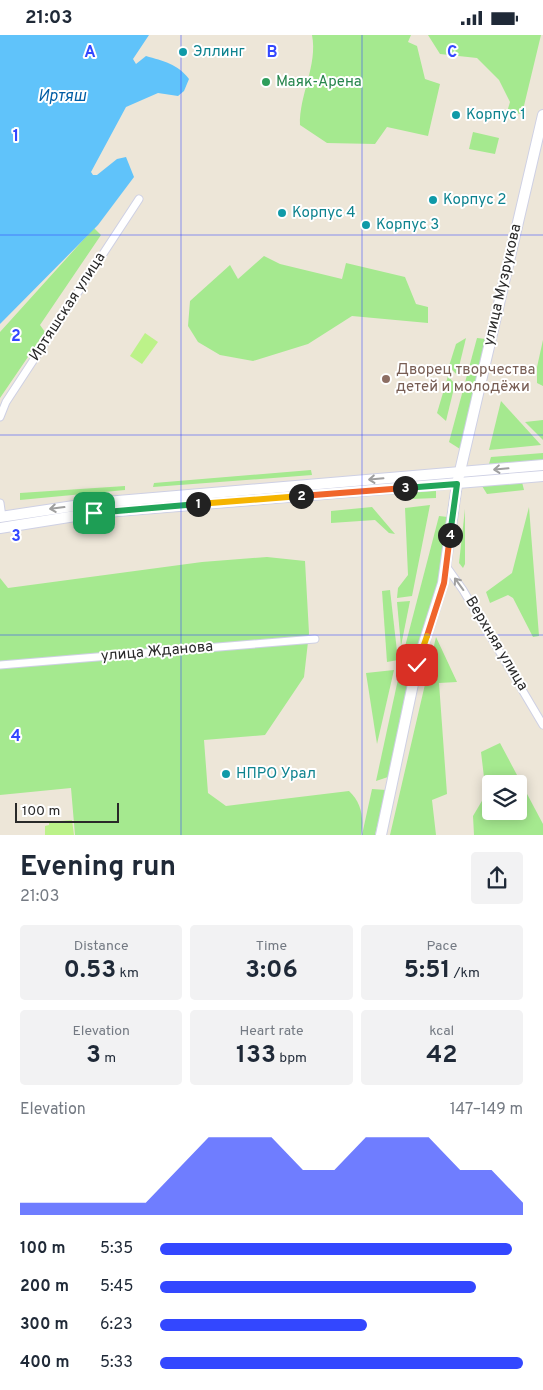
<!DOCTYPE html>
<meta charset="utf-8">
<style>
:root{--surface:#fff;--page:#f2f2f3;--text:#1f2937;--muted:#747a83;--accent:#3347ff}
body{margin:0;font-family:Overpass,sans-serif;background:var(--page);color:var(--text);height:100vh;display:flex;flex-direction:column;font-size:19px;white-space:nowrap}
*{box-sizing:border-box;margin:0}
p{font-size:16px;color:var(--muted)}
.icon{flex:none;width:28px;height:28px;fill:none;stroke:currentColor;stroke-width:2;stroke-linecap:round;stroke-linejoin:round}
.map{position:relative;height:800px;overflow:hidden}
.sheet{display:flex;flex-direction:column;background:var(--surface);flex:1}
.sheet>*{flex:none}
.fabs{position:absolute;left:482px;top:740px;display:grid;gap:10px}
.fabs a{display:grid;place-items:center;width:45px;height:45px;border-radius:5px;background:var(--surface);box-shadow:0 2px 12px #0003;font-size:25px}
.scale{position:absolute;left:15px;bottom:12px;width:104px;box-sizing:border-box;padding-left:5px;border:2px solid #292929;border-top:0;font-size:14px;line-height:18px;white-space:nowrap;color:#292929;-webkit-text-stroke:4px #fff;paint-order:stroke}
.pin{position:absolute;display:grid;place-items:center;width:42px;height:42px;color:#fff;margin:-21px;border-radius:10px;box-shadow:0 2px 8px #0006}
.km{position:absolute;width:25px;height:25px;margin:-12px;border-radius:50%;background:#222;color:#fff;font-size:14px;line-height:25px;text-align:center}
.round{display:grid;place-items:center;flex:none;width:52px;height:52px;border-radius:5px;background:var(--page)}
.headline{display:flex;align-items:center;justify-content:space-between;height:85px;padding:0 20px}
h1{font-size:28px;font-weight:700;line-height:38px}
.figures{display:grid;grid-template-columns:repeat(3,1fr);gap:8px;height:85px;padding:5px 20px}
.figures div{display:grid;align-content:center;border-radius:5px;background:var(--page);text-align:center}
.figures b{font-size:25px;font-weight:700}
.figures small{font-size:14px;font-weight:400}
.figures p{font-size:14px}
.chart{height:140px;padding:10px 20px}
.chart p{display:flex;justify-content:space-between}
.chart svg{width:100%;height:90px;margin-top:5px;fill:var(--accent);opacity:.7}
ul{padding:0 20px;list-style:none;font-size:16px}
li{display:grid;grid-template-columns:80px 60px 1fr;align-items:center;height:38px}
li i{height:12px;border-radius:6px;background:var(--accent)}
.status{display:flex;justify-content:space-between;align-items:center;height:35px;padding:0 25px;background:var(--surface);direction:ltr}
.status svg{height:14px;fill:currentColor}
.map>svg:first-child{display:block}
.green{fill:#a5e98f;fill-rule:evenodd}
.pitch{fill:#bcf289}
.water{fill:#60c3fa}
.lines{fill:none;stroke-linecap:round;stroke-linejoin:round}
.street-casing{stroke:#ced0e4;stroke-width:9}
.secondary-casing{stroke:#ced0e4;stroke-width:12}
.street{stroke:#fff;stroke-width:7}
.secondary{stroke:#fff;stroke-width:10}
.oneway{stroke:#9f9f9f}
.split-1-casing{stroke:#fff;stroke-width:10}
.split-2-casing{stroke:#fff;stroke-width:10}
.split-3-casing{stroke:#fff;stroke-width:10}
.split-4-casing{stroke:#fff;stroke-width:10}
.split-5-casing{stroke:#fff;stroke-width:10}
.split-6-casing{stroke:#fff;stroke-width:10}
.split-1{stroke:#22a559;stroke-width:6}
.split-2{stroke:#f5b400;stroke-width:6}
.split-3{stroke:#f0652b;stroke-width:6}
.split-4{stroke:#22a559;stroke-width:6}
.split-5{stroke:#f0652b;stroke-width:6}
.split-6{stroke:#f5b400;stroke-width:6}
.grid{fill:none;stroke:#3347ff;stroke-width:1;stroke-opacity:0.55}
.culture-dot{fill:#0f9aa8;stroke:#fff;stroke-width:2}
.leisure-dot{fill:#2e9e5b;stroke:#fff;stroke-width:2}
.education-dot{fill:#8d6e63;stroke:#fff;stroke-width:2}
.labels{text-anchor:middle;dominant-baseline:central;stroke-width:4;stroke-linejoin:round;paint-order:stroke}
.culture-label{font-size:15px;fill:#0d838f;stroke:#fff;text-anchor:start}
.leisure-label{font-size:15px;fill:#27864d;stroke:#fff;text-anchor:start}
.street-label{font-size:15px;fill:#292929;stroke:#fff}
.education-label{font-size:15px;fill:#785e54;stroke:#fff;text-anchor:start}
.water-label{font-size:16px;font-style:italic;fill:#005da5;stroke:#fff}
.grid-label{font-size:16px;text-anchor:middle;font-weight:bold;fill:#3347ff;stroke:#fff;stroke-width:4;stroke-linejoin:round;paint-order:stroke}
</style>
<div class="status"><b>21:03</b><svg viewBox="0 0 49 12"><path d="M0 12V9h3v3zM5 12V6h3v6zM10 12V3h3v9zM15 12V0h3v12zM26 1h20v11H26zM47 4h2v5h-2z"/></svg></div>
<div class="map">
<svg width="543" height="800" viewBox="0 0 543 800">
<rect width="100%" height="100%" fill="#ede6d8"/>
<!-- green -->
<g class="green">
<path d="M312 0H411L408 7 417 11 425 44 440 49 428 101 387 92 375 109 327 108 300 90C299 60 318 30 312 0Z"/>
<path d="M428 0H541L522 79 507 77 510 67 499 45 477 23 440 19Z"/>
<path d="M473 97 499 103 495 119 469 114Z"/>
<path d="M94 193 101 200 40 290 45 297 0 363V297Z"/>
<path d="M264 221 280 229 342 244 346 228 405 242 416 269 428 272V288L352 281 308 309 253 326 220 320 198 307 188 291 190 266 230 230 238 244Z"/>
<path d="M466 303 457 340 449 331 456 309Z"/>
<path d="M477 303 486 304 460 414 449 407Z"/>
<path d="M543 305V351L537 348V332Z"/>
<path d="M448 341 455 349 446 386 437 378Z"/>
<path d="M501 366 541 410 489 415Z"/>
<path d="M543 385V405L525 387Z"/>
<path d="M543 418V425L489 429 491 422Z"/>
<path d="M311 435 312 440 153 452 154 448Z"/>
<path d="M522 447 524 455 487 459 482 451Z"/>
<path d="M125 451V455L20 465V458Z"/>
<path d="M436 456V463L411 464V457Z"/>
<path d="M430 470 412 561 397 563 398 553 408 540 405 473Z"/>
<path d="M372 472 395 499 389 498 375 485 331 488V476Z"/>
<path d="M529 472 539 601 533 602 513 563 508 560 490 568 486 557 512 538Z"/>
<path d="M465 474V529L463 533 459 528Z"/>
<path d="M439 481 448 482 438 547 415 625 401 627Z"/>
<path d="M267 522 305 526 309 598 304 642 265 700 204 705 208 758 226 771 349 756C362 768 364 784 361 800H75L71 753 0 760V543L8 553 202 527Z"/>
<path d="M390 555 398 625 387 627 382 556Z"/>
<path d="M410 566 401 611 397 567Z"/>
<path d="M436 602 457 647 439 648 447 759 432 765 436 800H390Z"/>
<path d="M394 635 377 709 366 638Z"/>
<path d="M400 635 409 641 388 742 376 746Z"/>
<path d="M500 708 543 789V800H474L473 781 486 759 481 717ZM491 749H519V776H491Z"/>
<path d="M372 754 386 755 375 800H362Z"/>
</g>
<!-- pitch -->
<g class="pitch">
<path d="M145 298 158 307 142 329 130 321Z"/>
<path d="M72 785 74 800H45V791L49 790V787Z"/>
</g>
<!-- water -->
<path class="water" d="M0 0H149L133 24 136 29 146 21C163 26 178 29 189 44L184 56 178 61 158 58 126 72 91 137 93 140H97L117 124 126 122 134 142 98 190 0 289Z"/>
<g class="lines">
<defs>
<g id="street">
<path d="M0 382 6 367 139 164"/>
<path d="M0 468 2 482"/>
<path d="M446 531 463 555 543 690"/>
<path d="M0 630 315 604"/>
</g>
<g id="secondary">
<path d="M0 482 94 468 543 430"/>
<path d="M0 493 94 478 543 441"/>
<path d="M381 800 417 630 443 548 457 449 543 80"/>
</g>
</defs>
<!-- street casing -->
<use href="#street" class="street-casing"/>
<!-- secondary casing -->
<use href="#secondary" class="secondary-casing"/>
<!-- street -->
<use href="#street" class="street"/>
<!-- secondary -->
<use href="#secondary" class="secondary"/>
</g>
<!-- one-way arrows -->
<defs><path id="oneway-shaft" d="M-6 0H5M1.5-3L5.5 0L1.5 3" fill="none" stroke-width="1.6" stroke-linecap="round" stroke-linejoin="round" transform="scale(1.25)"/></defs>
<g class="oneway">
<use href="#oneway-shaft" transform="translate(501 434) rotate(175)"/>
<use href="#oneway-shaft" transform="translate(376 444) rotate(175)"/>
<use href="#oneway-shaft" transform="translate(57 473) rotate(173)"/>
<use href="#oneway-shaft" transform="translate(459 549) rotate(-126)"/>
</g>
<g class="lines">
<defs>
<path id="split-1" d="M94 478 198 469"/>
<path id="split-2" d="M198 469 301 461"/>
<path id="split-3" d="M301 461 405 453"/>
<path id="split-4" d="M405 453 457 449 450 500"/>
<path id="split-5" d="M427 601 444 548 450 500"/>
<path id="split-6" d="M417 630 427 601"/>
</defs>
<!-- split-1 casing -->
<use href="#split-1" class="split-1-casing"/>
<!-- split-2 casing -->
<use href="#split-2" class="split-2-casing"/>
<!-- split-3 casing -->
<use href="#split-3" class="split-3-casing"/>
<!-- split-4 casing -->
<use href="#split-4" class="split-4-casing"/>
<!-- split-5 casing -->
<use href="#split-5" class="split-5-casing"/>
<!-- split-6 casing -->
<use href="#split-6" class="split-6-casing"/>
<!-- split-1 -->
<use href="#split-1" class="split-1"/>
<!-- split-2 -->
<use href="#split-2" class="split-2"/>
<!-- split-3 -->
<use href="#split-3" class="split-3"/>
<!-- split-4 -->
<use href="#split-4" class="split-4"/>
<!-- split-5 -->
<use href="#split-5" class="split-5"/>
<!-- split-6 -->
<use href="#split-6" class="split-6"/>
</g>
<!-- grid -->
<path class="grid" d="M181 0V800M362 0V800M0 200H543M0 400H543M0 600H543"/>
<!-- markers -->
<g class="culture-dot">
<circle cx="183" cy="17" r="5"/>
<circle cx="456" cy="80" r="5"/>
<circle cx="433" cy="165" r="5"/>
<circle cx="282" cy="178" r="5"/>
<circle cx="366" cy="190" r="5"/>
<circle cx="226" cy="739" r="5"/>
</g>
<circle class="leisure-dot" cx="266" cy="47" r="5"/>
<circle class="education-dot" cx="386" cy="344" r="5"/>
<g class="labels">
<!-- culture labels -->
<g class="culture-label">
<text x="193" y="17">Эллинг</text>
<text x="466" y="80">Корпус 1</text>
<text x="443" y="165">Корпус 2</text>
<text x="292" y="178">Корпус 4</text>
<text x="376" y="190">Корпус 3</text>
<text x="236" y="739">НПРО Урал</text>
</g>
<!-- leisure labels -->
<g class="leisure-label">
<text x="276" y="47">Маяк-Арена</text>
</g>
<!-- street labels -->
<g class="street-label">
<text transform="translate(503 250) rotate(-77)">улица Музрукова</text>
<text transform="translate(68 272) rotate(-57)">Иртяшская улица</text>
<text transform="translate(496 609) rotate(59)">Верхняя улица</text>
<text transform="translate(157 617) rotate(-5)">улица Жданова</text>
</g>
<!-- education labels -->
<g class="education-label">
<text x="396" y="335">Дворец творчества<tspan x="396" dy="17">детей и молодёжи</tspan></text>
</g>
<!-- water labels -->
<g class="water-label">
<text x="62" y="62">Иртяш</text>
</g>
</g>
<g class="grid-label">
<text x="90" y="22">A</text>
<text x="272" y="22">B</text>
<text x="452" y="22">C</text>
<text x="16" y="106">1</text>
<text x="16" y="306">2</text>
<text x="16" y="506">3</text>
<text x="16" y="706">4</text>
</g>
</svg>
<div class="fabs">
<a><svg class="icon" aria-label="layers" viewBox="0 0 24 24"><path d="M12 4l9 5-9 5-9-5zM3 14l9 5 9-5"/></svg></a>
</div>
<div class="scale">100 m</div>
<div class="pin" style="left:94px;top:478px;background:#1e9e55"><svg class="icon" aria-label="arrive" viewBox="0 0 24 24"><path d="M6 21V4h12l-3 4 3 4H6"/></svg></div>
<div class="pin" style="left:417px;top:630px;background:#d93025"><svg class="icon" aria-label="check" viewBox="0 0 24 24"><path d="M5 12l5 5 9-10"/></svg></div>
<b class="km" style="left:198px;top:469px">1</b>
<b class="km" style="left:301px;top:461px">2</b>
<b class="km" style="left:405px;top:453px">3</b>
<b class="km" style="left:450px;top:500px">4</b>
</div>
<section class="sheet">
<div class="headline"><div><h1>Evening run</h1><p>21:03</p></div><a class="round"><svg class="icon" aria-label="share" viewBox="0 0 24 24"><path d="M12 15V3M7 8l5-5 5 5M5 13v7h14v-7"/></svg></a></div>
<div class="figures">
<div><p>Distance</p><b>0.53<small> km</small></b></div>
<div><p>Time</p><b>3:06</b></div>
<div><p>Pace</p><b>5:51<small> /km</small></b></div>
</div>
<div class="figures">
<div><p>Elevation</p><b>3<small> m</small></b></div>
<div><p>Heart rate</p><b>133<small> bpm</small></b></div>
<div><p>kcal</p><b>42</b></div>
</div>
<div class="chart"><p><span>Elevation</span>147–149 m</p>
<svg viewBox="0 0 160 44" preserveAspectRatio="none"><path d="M0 44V38L10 38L20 38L30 38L40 38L50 22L60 6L70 6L80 6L90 22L100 22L110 6L120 6L130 6L140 22L150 22L160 38V44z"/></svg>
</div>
<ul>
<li><b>100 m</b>5:35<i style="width:97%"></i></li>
<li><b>200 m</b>5:45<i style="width:87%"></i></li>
<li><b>300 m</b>6:23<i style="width:57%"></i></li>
<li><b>400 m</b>5:33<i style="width:100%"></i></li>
</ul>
</section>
